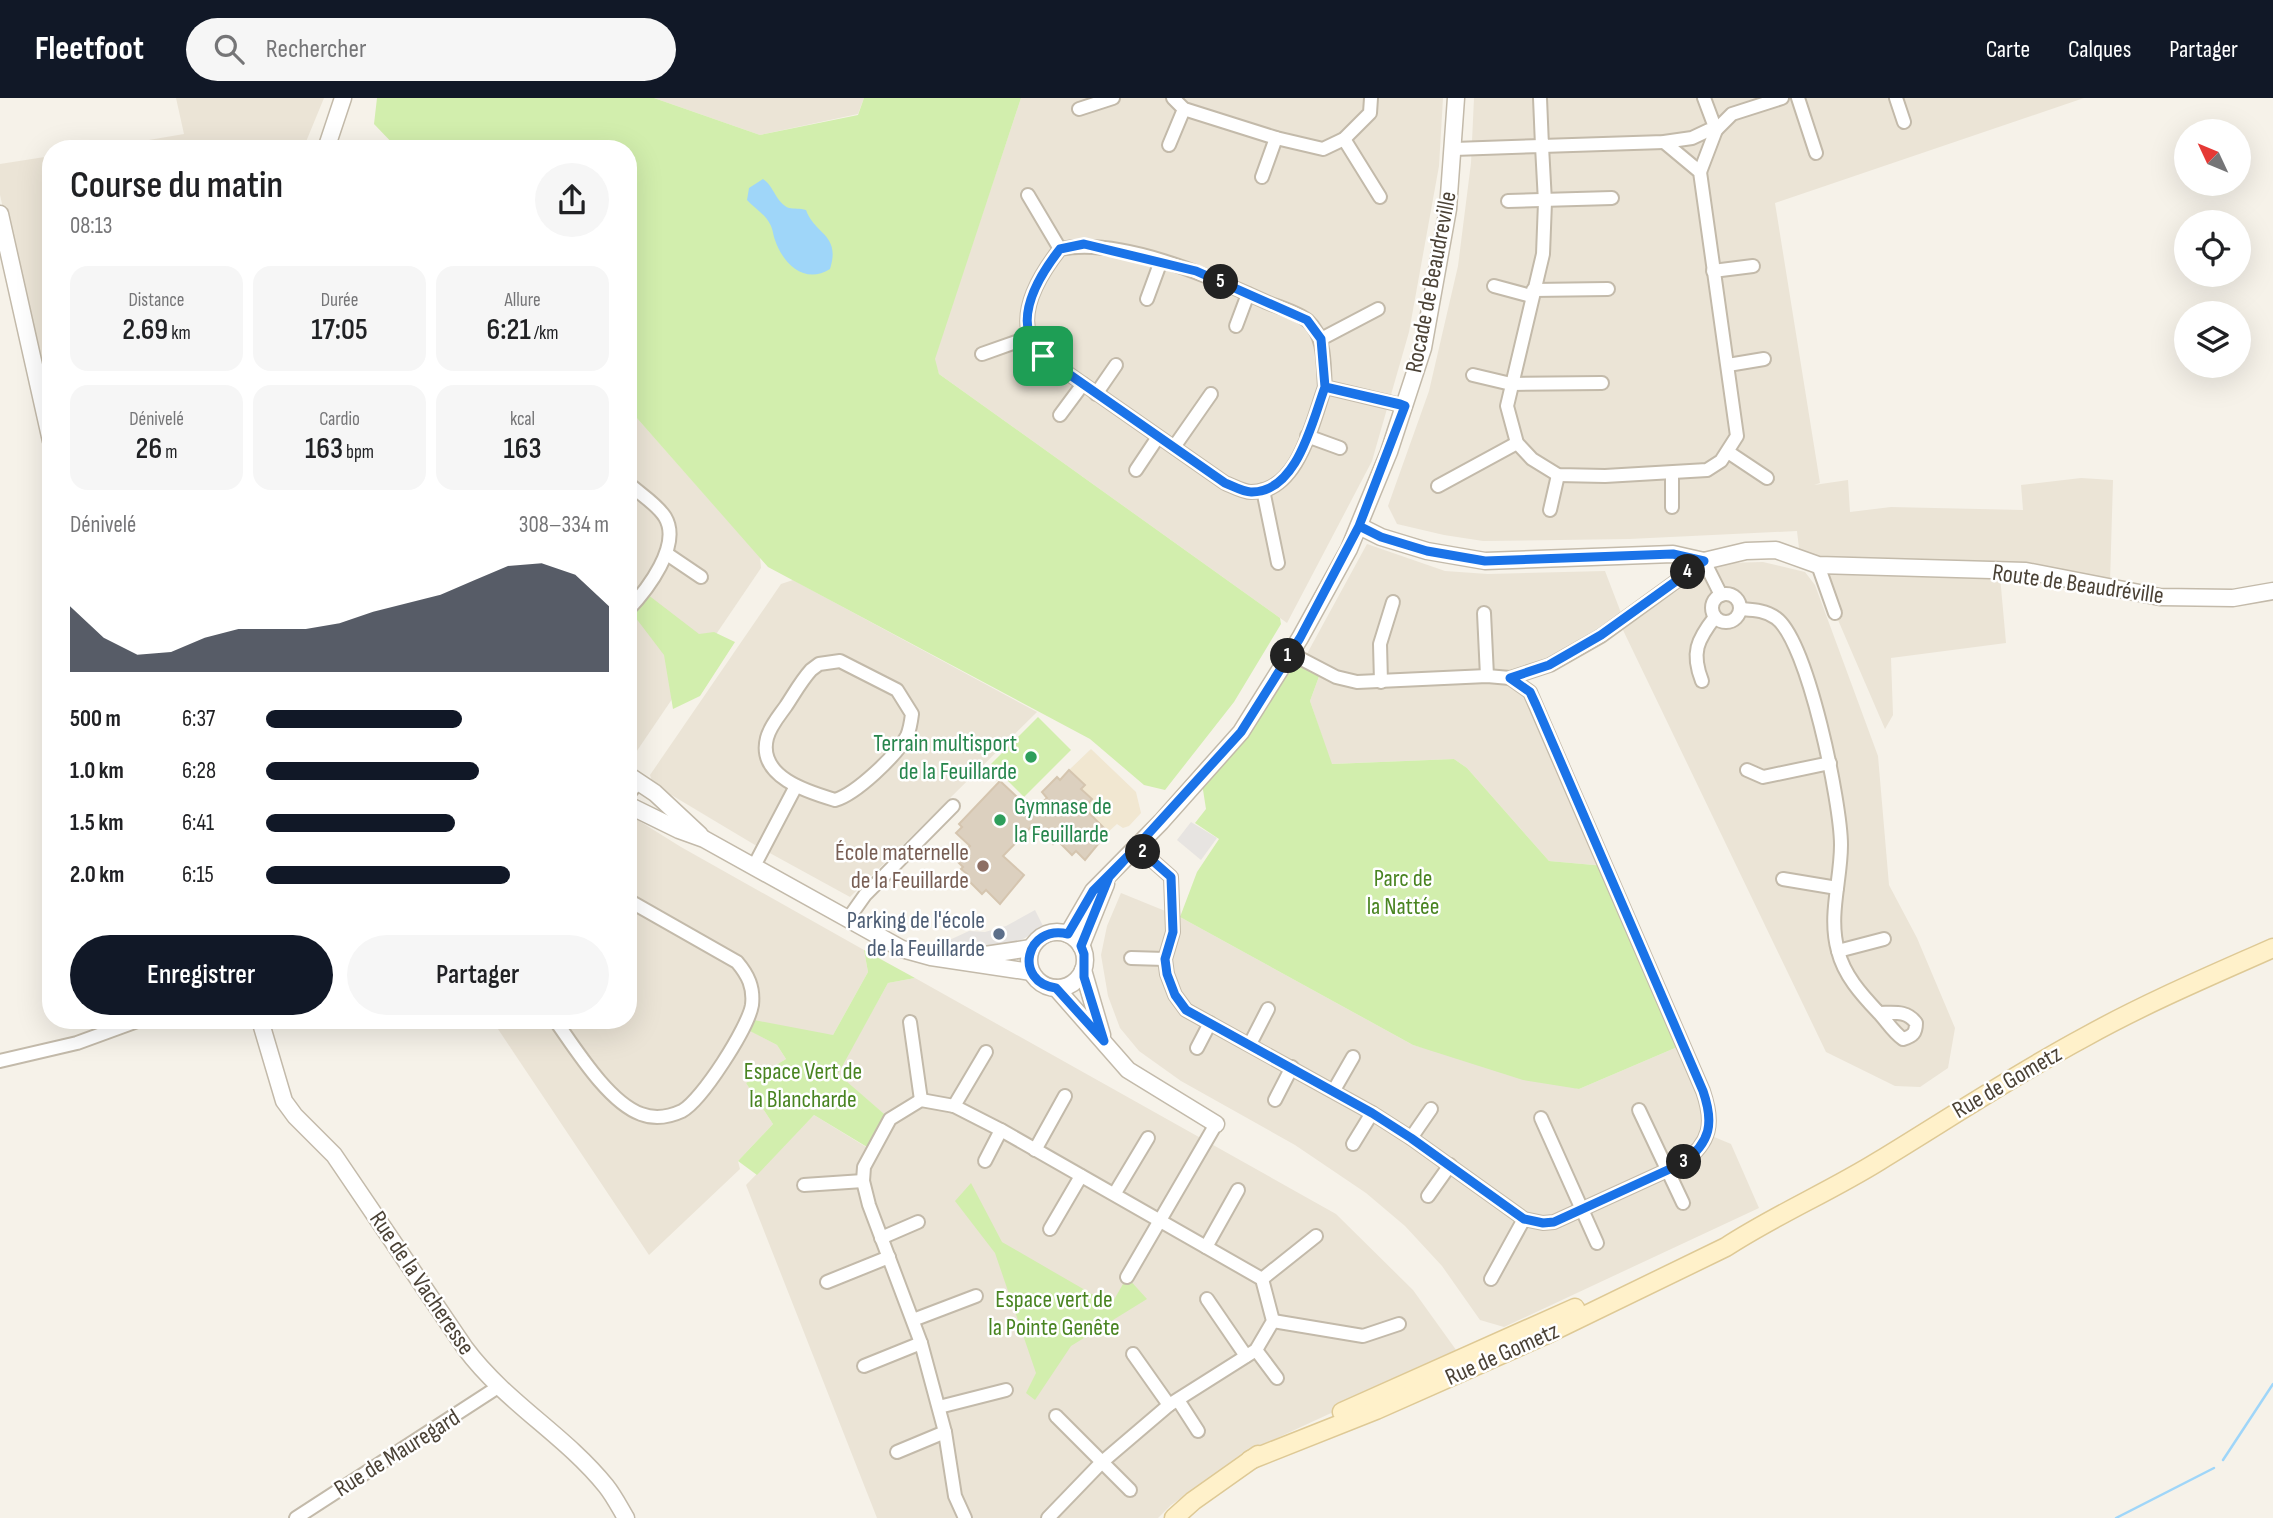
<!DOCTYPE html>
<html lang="fr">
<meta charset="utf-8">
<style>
:root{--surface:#fff;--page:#f6f6f6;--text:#202124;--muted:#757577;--accent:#111827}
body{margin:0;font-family:"Sofia Sans Condensed",sans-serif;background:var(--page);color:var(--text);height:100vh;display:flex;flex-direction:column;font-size:26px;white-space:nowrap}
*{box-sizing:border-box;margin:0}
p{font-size:23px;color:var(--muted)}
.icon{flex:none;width:38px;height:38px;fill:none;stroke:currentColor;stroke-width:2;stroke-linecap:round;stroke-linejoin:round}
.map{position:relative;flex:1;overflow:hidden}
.details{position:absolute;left:42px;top:42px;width:595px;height:889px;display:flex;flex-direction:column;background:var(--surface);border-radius:28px;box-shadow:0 7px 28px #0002}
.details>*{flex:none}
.needle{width:46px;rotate:314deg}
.controls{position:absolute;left:2174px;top:21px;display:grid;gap:14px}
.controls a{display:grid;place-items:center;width:77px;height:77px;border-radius:50%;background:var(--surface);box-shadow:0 7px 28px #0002;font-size:35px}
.pin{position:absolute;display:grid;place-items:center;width:60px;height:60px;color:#fff;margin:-30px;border-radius:14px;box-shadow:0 4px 10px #0006}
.km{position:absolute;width:35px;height:35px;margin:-18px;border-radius:50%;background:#222;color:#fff;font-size:19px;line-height:35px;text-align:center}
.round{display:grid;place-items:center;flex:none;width:74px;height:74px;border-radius:37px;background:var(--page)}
.headline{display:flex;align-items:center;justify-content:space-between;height:119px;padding:0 28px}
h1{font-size:38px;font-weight:600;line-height:52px}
.stats{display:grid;grid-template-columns:repeat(3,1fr);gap:10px;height:119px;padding:7px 28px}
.stats div{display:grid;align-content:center;border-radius:18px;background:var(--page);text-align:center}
.stats b{font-size:30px;font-weight:600}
.stats small{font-size:19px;font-weight:400}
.stats p{font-size:19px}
.chart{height:196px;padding:14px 28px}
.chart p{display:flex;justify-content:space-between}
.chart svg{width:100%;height:126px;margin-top:7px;fill:var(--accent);opacity:.7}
.action{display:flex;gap:14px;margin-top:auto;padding:14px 28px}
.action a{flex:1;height:80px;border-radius:42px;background:var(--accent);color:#fff;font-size:28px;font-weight:600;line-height:80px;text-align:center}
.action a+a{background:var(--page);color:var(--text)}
ul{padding:0 28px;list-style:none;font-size:23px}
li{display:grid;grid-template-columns:112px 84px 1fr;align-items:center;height:52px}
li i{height:18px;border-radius:9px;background:var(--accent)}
header{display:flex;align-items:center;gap:42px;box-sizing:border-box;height:98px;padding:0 35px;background:var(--accent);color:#fff}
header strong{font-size:33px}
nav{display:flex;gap:38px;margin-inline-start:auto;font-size:24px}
.search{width:490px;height:63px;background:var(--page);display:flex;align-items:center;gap:18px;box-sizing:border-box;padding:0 24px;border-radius:38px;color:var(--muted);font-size:26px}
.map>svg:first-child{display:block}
.residential{fill:#ebe4d6}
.education{fill:#f1e7d1}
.green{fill:#d2eead}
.parking{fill:#e7e4e1}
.water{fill:#9fd6f9}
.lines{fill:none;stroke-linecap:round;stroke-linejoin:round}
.stream{stroke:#9fd6f9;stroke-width:2.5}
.building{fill:#dcd0bf;stroke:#d5c5af;stroke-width:2}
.minor-casing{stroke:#c3baaa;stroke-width:16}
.tertiary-casing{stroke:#c3baaa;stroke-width:19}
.secondary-casing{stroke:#dec995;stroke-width:21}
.minor{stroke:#fff;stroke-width:12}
.tertiary{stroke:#fff;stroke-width:16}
.secondary{stroke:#fff1ca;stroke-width:18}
.route-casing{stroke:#fff;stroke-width:14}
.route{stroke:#1a73e8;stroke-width:9}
.leisure-dot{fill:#2e9e5b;stroke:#fff;stroke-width:2.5}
.education-dot{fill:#8d6e63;stroke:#fff;stroke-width:2.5}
.service-dot{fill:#5c6f8a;stroke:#fff;stroke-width:2.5}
.labels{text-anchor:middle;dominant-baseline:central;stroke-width:5;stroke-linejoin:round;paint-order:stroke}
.street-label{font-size:24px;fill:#4b4236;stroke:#fff}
.leisure-label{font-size:24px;fill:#27864d;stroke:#fff;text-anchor:end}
.education-label{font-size:24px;fill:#785e54;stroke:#fff;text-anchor:end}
.park-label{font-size:24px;fill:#498421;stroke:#fff}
.service-label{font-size:24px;fill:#4e5e75;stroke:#fff;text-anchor:end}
</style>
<header>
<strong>Fleetfoot</strong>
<div class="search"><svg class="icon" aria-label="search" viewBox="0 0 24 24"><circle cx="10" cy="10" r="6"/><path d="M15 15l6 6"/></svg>Rechercher</div>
<nav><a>Carte</a><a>Calques</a><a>Partager</a></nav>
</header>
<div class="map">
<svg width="2273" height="1420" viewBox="0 0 2273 1420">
<rect width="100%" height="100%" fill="#f6f2e9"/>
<!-- residential -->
<g class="residential">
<path d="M176 0H324L303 51H96L184 36Z"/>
<path d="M654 0H864L858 16 760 37Z"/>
<path d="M1021 0H1443L1439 68 1409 234 1372 363 1287 525 939 276 934 261Z"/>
<path d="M1474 0H2084L1775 105 1820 385 1814 387 1848 382 1850 414 1891 409 2023 412 2021 387 2081 380 2113 382 2110 485 2000 478 2006 545 1891 560 1893 617 1885 631 1835 515 1818 467 1800 459 1797 433 1629 441 1483 443 1444 437 1397 426 1388 408 1429 293 1458 168 1471 65Z"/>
<path d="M51 58V321L0 97V66Z"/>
<path d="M628 310 760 459 761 470 628 666Z"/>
<path d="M1367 446 1445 473 1488 476 1605 473 1623 520 1601 538 1512 579 1522 586 1605 768 1549 763 1467 670 1454 661 1331 666 1310 603 1321 573 1303 563Z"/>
<path d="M1763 464 1805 474 1815 487 1878 658 1889 787 1917 840 1955 930 1948 970 1920 989 1895 988 1826 954 1622 530 1696 480 1724 465Z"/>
<path d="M793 482 1037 614 850 799 755 747 653 686 650 677 781 486Z"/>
<path d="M628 716 681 749 864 852 868 874 833 937 749 932 777 947 786 961 746 985 773 1026 738 1063 740 1071 649 1157 492 922H628Z"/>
<path d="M1121 795 1180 819 1413 947 1579 991 1682 947 1703 993 1707 1036 1731 1046 1759 1110 1504 1229 1480 1222 1442 1168 1405 1128 1366 1095 1295 1047 1181 983 1139 953 1120 930 1108 898 1101 857 1107 828Z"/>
<path d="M915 880 1336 1116 1413 1192 1459 1256 1249 1353 1171 1407 1158 1420H877L746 1087 814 1017 871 1052 890 1021 837 976 888 885Z"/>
</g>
<!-- education -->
<path class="education" d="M1091 651 1136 694 1141 715 1129 728 1123 730 1117 726 1108 734 1093 720 1078 716 1092 701 1084 693 1080 698 1077 695 1084 687 1069 672Z"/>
<!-- green -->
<g class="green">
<path d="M377 0H654L760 37 858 17 864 0H1021L935 261 939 276 1280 520 1281 526 1234 604 1165 692 1144 687 1090 641 768 469 628 310V51H398L374 26Z"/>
<path d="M643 493 699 536 714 534 735 544 700 598 673 611 664 557 629 511Z"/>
<path d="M1290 555 1321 573 1310 603 1332 666 1454 661 1467 670 1549 763 1605 768 1682 947 1579 991 1523 982 1413 947 1180 819 1197 774 1219 741 1195 725 1206 711 1201 679Z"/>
<path d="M1038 619 1071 652 1024 699 991 666Z"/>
<path d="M864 852 915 880 888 885 838 976 890 1021 872 1052 814 1017 757 1077 738 1063 773 1026 746 985 786 961 777 947 748 932 754 922 833 937 868 874Z"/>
<path d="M971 1085 1002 1144 1111 1207 1127 1179 1147 1201 1071 1248 1035 1302 1026 1295 1036 1275 995 1155 955 1103Z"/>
</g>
<!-- parking -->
<g class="parking">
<path d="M1191 724 1217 740 1201 762 1177 742Z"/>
<path d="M1035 812 1044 830 1011 847 967 857 934 852 932 850 969 833 985 834 1006 828Z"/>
</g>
<!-- water -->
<path class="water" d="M763 81C774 88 776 105 789 110 794 111 800 110 806 112 815 137 841 136 830 171 805 187 783 166 775 142 773 137 773 131 770 126 765 116 754 110 747 102L749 90Z"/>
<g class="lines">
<!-- stream -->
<g class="stream">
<path d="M2223 1362 2273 1286"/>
<path d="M2116 1420 2214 1370"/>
</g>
</g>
<!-- building -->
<path class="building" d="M1069 672 1085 687 1081 691 1092 701 1084 710 1108 734 1085 762 1076 753 1072 757 1057 742 1053 746 1033 727 1003 758 1024 777 1000 806 986 792 982 796 965 779 967 776 961 771 963 769 956 762 970 748 956 735 962 729 959 726 1000 683 1033 714 1047 700 1042 694 1057 679 1060 682Z"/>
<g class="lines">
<defs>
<g id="minor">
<path d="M1173 0 1184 11 1276 40 1323 51 1344 41 1370 15 1371 0"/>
<path d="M1540 0 1542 48 1664 44 1692 40 1709 32H1716L1732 16 1782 0"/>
<path d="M1798 0 1816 55"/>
<path d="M1896 0 1904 24"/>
<path d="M1079 11 1113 0"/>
<path d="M1344 41 1380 99"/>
<path d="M1169 47 1184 11"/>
<path d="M1454 51 1542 48 1545 104 1543 156 1507 308 1517 345 1532 361 1558 377 1605 378 1707 372 1721 363 1737 338 1700 74 1664 44"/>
<path d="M1700 74 1716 32 1704 0"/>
<path d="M1262 79 1276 40"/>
<path d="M1028 97 1060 151"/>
<path d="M1508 103 1612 100"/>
<path d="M1713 173 1753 168"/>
<path d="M1494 188 1531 198"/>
<path d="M1533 192 1608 191"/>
<path d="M1147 201 1161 163"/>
<path d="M1236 228 1248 196"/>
<path d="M1321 241 1378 211"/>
<path d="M982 256 1030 239"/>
<path d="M1728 267 1764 261"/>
<path d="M1473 277 1511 286 1602 285"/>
<path d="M1325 289C1312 324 1299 394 1251 394 1243 394 1233 388 1225 385L1043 258C1039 252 1033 246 1030 239 1019 209 1042 174 1060 151 1120 139 1209 178 1264 203 1277 209 1298 214 1308 223 1326 240 1323 266 1325 289L1405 308"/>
<path d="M1096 296 1116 267"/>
<path d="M1060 317 1083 286"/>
<path d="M1307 338 1340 350"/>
<path d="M1174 349 1211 296"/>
<path d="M1728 354 1767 380"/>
<path d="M1136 372 1158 339"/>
<path d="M1672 375V409"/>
<path d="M628 385C640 396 657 406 665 419 682 447 647 492 628 512"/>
<path d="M1438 388 1517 345"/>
<path d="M1263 392 1278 465"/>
<path d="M1550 412 1558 377"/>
<path d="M667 456 701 479"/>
<path d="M1818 467 1835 515"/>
<circle cx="1726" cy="510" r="14"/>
<path d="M1740 511C1753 512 1765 512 1776 520 1808 543 1841 706 1841 747 1841 783 1828 817 1838 853 1844 877 1861 896 1878 914 1887 923 1892 933 1903 941 1913 938 1916 935 1916 925 1907 912 1893 915 1879 915"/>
<path d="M1484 515 1487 578"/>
<path d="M840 563 897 592 912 616C911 624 910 631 907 638 896 658 856 696 835 702 808 694 757 679 767 640 770 628 779 618 786 608 794 596 801 583 811 572L819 566Z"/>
<path d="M1510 580 1550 567 1601 538 1704 463 1721 497"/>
<path d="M1702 583C1691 555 1697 542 1715 519"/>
<path d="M1381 584 1380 546 1393 504"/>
<path d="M1747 672 1763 679 1830 665"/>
<path d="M628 696 639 684"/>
<path d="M1137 749 1171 779 1173 834 1165 861 1167 876 1175 897 1186 912 1372 1015 1411 1040 1524 1121 1543 1125 1554 1124 1683 1065C1711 1044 1714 1025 1703 993L1530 594 1510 580 1487 578 1357 584 1336 579 1290 555"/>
<path d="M754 768 796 688"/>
<path d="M1783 781 1837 790"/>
<path d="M848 821 865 797 953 708"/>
<path d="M1838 853 1884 841"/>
<path d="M1131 860 1165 861"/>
<path d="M192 922H253"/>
<path d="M555 922C575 950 608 1004 641 1016 654 1021 669 1019 682 1013 702 1002 748 930 752 907 754 889 748 877 737 864L628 802"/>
<path d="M910 924 921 1002"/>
<path d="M1250 946 1268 911"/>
<path d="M1197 950 1210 925"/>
<path d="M0 963 77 945 140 922"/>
<path d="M1334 992 1353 959"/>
<path d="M1275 1002 1292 969"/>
<path d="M954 1008 986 954"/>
<path d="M1639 1012 1683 1105"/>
<path d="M1541 1020 1597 1145"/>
<path d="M1411 1040 1431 1011"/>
<path d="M1353 1046 1372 1015"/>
<path d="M1035 1052 1065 998"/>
<path d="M985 1063 1001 1032"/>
<path d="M804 1087 863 1083"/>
<path d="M1115 1095 1148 1040"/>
<path d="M1428 1098 1450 1067"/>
<path d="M1050 1131 1081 1078"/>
<path d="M881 1140 918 1124"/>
<path d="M1206 1149 1238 1092"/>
<path d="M1127 1179 1216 1026"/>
<path d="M1262 1181 1316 1138"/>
<path d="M1491 1181 1524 1121"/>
<path d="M827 1184 889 1159"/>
<path d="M1207 1201 1246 1258"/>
<path d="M913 1222 976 1198"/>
<path d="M1273 1223 1363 1238 1399 1226"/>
<path d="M1256 1252 1277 1280"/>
<path d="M1133 1256 1169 1307"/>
<path d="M864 1268 921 1245"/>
<path d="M1178 1302 1198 1333"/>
<path d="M939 1309 1006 1292"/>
<path d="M1056 1318 1130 1392"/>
<path d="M897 1354 945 1334"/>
<path d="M296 1420 498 1289"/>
<path d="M965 1420 955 1398 945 1334 921 1245 869 1107 863 1083 864 1069 890 1021 921 1002 954 1008 1001 1032 1262 1181 1273 1223 1256 1252 1169 1307 1101 1365 1048 1420"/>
</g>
<g id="tertiary">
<path d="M326 51 343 0"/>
<path d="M0 116 51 343"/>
<path d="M1359 428 1381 439 1427 453 1485 463 1673 456 1704 463 1746 453 1776 452 1818 467 2026 473 2160 499 2233 500 2273 493"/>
<path d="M628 677 655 695 700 737"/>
<path d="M628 707 679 732 704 741 902 851 931 859 1031 874"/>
<circle cx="1057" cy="862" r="28"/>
<path d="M1068 836 1093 793 1161 724 1241 634 1300 540 1349 451 1389 354 1423 250 1448 111 1456 0"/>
<path d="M1081 848 1106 786"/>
<path d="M965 860 1031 850"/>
<path d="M1083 872 1102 937"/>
<path d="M1056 890 1128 972 1216 1026"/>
<path d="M260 922 284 1003 295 1018 334 1057 465 1250C506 1305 564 1336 606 1388 614 1398 620 1410 626 1420"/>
</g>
<g id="secondary">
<path d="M1342 1314 1575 1210"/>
<path d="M1250 1362 1376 1312 1545 1237 1726 1149C1775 1117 1829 1094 1879 1063 1948 1021 2014 977 2085 939 2146 905 2210 878 2273 850"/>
<path d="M1174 1420 1193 1403 1258 1357"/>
</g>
</defs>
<!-- minor casing -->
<use href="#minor" class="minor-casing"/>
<!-- tertiary casing -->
<use href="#tertiary" class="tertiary-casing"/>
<!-- secondary casing -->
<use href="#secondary" class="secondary-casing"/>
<!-- minor -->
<use href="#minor" class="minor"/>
<!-- tertiary -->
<use href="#tertiary" class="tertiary"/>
<!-- secondary -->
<use href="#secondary" class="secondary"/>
</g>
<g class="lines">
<defs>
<path id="route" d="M1043 258 1225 385C1233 388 1243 394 1251 394 1297 395 1312 324 1325 289L1405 308 1359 428 1300 540 1241 634 1109 779 1081 848 1084 856V879L1104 943 1056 890C1013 884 1025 826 1068 836L1093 793 1137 749 1171 779 1173 834 1165 861 1167 876 1175 897 1186 912 1372 1015 1411 1040 1524 1121 1543 1125 1554 1124 1683 1065C1711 1044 1714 1025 1703 993L1536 607 1530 594 1510 580 1549 567 1601 537 1704 463 1673 456 1485 463 1427 453 1381 439 1359 428 1405 308 1400 306 1325 289 1321 241 1307 222 1196 173 1084 146 1060 151C1042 174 1019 209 1030 239 1033 246 1039 252 1043 258"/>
</defs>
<!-- route casing -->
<use href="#route" class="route-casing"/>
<!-- route -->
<use href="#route" class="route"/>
</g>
<!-- markers -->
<g class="leisure-dot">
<circle cx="1031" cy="659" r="7"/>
<circle cx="1000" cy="722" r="7"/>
</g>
<circle class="education-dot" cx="983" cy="768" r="7"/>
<circle class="service-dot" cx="999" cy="836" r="7"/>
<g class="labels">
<!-- street labels -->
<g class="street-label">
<text transform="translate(1431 184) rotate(-79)">Rocade de Beaudreville</text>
<text transform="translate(2078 486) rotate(8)">Route de Beaudréville</text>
<text transform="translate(2007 984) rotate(-30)">Rue de Gometz</text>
<text transform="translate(422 1185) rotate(56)">Rue de la Vacheresse</text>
<text transform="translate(1502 1256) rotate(-24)">Rue de Gometz</text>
<text transform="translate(397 1355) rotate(-32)">Rue de Mauregard</text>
</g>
<!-- leisure labels -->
<g class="leisure-label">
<text x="1017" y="645">Terrain multisport<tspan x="1017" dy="28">de la Feuillarde</tspan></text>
<text x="1014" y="708" text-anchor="start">Gymnase de<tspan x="1014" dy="28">la Feuillarde</tspan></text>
</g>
<!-- education labels -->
<g class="education-label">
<text x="969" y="754">École maternelle<tspan x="969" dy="28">de la Feuillarde</tspan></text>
</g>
<!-- park labels -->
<g class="park-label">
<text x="1403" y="780">Parc de<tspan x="1403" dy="28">la Nattée</tspan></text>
<text x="803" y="973">Espace Vert de<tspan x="803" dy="28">la Blancharde</tspan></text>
<text x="1054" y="1201">Espace vert de<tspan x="1054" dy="28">la Pointe Genête</tspan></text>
</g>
<!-- service labels -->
<g class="service-label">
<text x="985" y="822">Parking de l'école<tspan x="985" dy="28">de la Feuillarde</tspan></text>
</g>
</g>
</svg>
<div class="controls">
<a><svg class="needle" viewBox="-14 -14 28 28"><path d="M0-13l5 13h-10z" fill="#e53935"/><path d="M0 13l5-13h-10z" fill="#757577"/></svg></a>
<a><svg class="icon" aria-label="locate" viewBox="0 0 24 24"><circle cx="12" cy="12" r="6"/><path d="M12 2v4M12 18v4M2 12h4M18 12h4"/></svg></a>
<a><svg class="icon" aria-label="layers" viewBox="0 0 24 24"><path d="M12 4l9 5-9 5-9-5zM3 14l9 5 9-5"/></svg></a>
</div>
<div class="pin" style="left:1043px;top:258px;background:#1e9e55"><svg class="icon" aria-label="arrive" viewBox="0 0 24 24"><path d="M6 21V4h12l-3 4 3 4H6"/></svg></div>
<b class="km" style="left:1288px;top:558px">1</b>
<b class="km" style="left:1143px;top:754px">2</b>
<b class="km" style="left:1684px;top:1064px">3</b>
<b class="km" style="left:1688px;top:474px">4</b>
<b class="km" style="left:1221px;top:184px">5</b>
<section class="details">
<div class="headline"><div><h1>Course du matin</h1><p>08:13</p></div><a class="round"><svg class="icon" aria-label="share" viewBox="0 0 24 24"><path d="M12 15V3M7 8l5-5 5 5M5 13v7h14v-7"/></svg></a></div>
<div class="stats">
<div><p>Distance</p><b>2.69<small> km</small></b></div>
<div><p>Durée</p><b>17:05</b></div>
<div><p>Allure</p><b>6:21<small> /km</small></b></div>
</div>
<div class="stats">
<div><p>Dénivelé</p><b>26<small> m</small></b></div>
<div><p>Cardio</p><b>163<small> bpm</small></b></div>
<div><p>kcal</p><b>163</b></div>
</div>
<div class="chart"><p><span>Dénivelé</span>308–334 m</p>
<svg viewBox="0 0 160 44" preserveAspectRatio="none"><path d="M0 44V21L10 32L20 38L30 37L40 32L50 29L60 29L70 29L80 27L90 23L100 20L110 17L120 12L130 7L140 6L150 10L160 21V44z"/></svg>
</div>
<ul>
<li><b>500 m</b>6:37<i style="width:57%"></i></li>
<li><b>1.0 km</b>6:28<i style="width:62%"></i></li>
<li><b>1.5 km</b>6:41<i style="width:55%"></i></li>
<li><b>2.0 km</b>6:15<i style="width:71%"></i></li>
</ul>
<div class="action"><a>Enregistrer</a><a>Partager</a></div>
</section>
</div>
